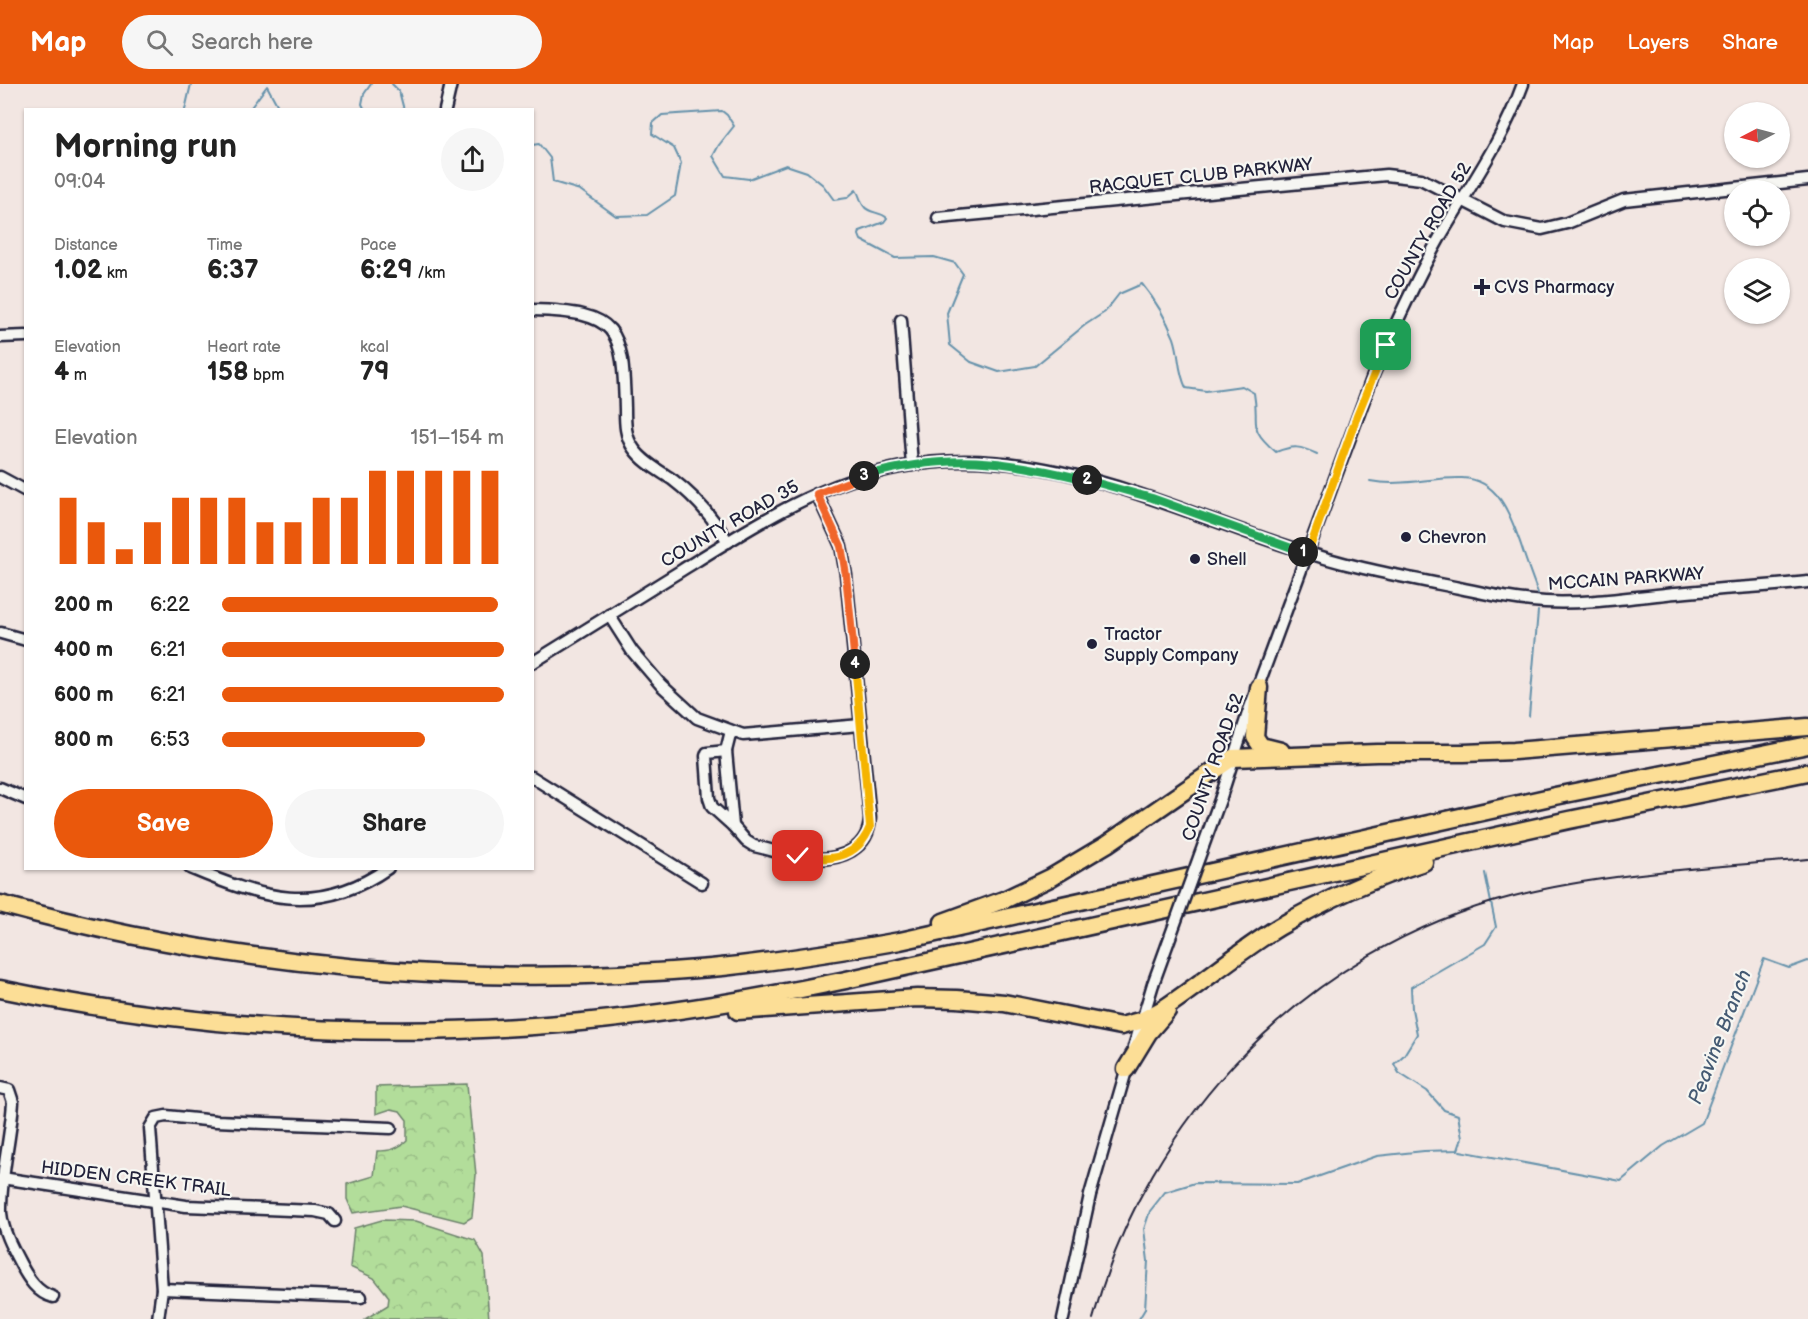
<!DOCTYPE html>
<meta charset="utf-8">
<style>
:root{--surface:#fff;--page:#f6f6f6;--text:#222;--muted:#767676;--accent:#ea580c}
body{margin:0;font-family:"Balsamiq Sans",sans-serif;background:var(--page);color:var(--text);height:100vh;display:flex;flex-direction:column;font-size:22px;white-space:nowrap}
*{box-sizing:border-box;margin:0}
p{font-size:20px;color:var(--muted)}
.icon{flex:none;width:33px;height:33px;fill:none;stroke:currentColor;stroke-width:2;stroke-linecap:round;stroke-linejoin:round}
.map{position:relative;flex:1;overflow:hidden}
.sheet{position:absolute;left:24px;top:24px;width:510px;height:762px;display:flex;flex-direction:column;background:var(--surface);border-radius:0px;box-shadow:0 2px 4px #0004}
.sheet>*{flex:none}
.needle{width:39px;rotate:264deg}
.controls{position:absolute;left:1724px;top:18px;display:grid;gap:12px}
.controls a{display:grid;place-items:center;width:66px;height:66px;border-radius:50%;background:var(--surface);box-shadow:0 2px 4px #0004;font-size:30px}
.pin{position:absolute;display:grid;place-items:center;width:51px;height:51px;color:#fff;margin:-26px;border-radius:12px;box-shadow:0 3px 9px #0006}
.km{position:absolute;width:30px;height:30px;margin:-15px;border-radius:50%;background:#222;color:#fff;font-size:16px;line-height:30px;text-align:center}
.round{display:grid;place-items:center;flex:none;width:63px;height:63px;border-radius:32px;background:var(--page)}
.summary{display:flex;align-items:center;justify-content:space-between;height:102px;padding:0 30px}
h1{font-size:33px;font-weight:600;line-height:45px}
.figures{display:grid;grid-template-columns:repeat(3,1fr);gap:9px;height:102px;padding:6px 30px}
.figures div{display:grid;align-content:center}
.figures b{font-size:26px;font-weight:600}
.figures small{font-size:16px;font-weight:400}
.figures p{font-size:16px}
.chart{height:168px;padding:12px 30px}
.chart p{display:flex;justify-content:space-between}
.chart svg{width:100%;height:108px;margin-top:6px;stroke:var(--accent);stroke-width:6}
.button{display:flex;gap:12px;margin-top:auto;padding:12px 30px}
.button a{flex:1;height:69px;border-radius:36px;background:var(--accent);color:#fff;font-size:24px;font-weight:600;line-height:69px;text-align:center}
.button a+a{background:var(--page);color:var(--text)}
ul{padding:0 30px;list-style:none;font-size:20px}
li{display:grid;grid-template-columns:96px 72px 1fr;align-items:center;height:45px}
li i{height:15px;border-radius:8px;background:var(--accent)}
header{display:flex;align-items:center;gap:36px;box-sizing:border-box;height:84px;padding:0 30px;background:var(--accent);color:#fff}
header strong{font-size:28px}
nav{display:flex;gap:33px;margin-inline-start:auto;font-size:21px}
.search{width:420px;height:54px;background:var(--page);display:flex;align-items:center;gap:15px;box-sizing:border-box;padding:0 21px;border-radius:33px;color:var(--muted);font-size:22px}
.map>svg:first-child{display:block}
.forest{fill:url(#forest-crowns);stroke:#6a806a;stroke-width:1.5}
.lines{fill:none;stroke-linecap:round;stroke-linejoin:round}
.stream{stroke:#6692ab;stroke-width:2}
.minor-casing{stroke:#22223b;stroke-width:15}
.highway-casing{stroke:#22223b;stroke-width:21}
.minor{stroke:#f6f6f2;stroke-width:10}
.highway{stroke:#fcde96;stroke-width:16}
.rail{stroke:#22223b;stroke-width:2}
.minor-bridge-casing{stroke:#22223b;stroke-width:15;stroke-linecap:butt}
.minor-bridge{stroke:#f6f6f2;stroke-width:10}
.split-1-casing{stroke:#fff;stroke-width:12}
.split-2-casing{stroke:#fff;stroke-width:12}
.split-3-casing{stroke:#fff;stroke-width:12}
.split-4-casing{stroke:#fff;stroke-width:12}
.split-5-casing{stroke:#fff;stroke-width:12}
.split-1{stroke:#f5b400;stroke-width:8}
.split-2{stroke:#22a559;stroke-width:8}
.split-3{stroke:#22a559;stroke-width:8}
.split-4{stroke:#f0652b;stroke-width:8}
.split-5{stroke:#f5b400;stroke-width:8}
.poi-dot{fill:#22223b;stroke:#f6f6f2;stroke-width:2}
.labels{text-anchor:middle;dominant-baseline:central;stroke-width:4.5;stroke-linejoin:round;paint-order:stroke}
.street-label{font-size:18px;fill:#22223b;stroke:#f6f6f2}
.poi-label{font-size:18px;fill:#22223b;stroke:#f6f6f2;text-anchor:start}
.water-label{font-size:20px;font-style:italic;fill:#445a73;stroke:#f6f6f2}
</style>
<header>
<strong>Map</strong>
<div class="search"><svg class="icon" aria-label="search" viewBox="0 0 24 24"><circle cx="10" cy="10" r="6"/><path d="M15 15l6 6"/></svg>Search here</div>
<nav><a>Map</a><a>Layers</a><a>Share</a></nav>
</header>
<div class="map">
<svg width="1808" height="1235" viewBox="0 0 1808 1235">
<defs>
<pattern id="forest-crowns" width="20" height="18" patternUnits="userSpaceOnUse" patternTransform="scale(1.5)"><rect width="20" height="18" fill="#b2dd9a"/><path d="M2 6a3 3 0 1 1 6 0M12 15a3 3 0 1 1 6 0" fill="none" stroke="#99bd86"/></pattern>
</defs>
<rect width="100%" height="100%" fill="#f2e6e2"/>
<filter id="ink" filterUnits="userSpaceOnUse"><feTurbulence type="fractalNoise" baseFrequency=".0167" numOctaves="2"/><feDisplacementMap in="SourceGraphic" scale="12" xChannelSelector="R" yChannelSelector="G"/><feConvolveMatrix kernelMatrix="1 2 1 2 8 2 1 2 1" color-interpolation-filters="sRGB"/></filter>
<g filter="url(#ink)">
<!-- forest -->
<g class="forest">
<path d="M467 1000 476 1091 472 1133 464 1138 401 1122 353 1129 347 1115V1100L374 1092 377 1067C390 1067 398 1065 407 1056V1036L400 1027 391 1025 376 1030V1003Z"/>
<path d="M382 1136 416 1137 475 1156 484 1172 489 1235H365L388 1221 389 1213 374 1194 350 1183 354 1144Z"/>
</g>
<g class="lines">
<!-- stream -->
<g class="stream">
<path d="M392 0 399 7 404 26"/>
<path d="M185 26 191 0"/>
<path d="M249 26 267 2 280 26"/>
<path d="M365 26 362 20 364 10 371 0"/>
<path d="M532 61 539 60 550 74 553 98 580 106 616 132 647 131 675 112 681 79 674 64 652 50 653 39 662 31 722 27 727 31 734 42 719 61 713 72 725 92 749 95 786 81 807 88 823 101 834 116 847 114 856 106C860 111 860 117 863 121 868 130 880 127 887 134L884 138 860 147 859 151 861 156 895 174 934 173 955 179 963 190 947 229 950 261 971 278 999 288 1035 282 1085 241 1105 228 1119 210 1142 200C1155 216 1166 234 1174 254 1180 271 1177 285 1186 304L1206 307 1242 302 1254 309C1260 342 1246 342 1276 368 1294 361 1300 362 1317 370"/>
<path d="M1370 397C1401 403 1431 393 1462 394 1499 395 1511 433 1521 461 1526 477 1532 493 1538 509"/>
<path d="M1529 632 1538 527"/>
<path d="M1460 1067 1621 1097 1663 1062 1702 1039 1764 875 1789 884 1808 877"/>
<path d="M1139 1235 1145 1225 1148 1177 1144 1145 1150 1127 1165 1108 1195 1099 1297 1100 1377 1072 1424 1067 1458 1066 1462 1054 1458 1031 1444 1026 1427 1007 1399 989 1394 980 1404 971 1417 950 1412 925 1411 903 1485 860 1496 843 1485 789"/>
</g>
<defs>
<g id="minor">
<path d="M445 26 451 0"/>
<path d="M938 134 1386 91 1421 95 1505 138 1542 145 1567 139 1624 116 1808 96"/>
<path d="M532 226C619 228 623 244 625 325 625 339 625 353 634 365 643 378 660 387 673 396 694 412 714 435 728 458"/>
<path d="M901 236 912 381"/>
<path d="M0 253 26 252"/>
<path d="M0 393 26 407"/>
<path d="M609 531 632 567 661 601 697 634 743 651 861 641"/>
<path d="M1 549 26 556"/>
<path d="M532 579C582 548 632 517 682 486 751 443 820 398 901 383 1059 352 1210 448 1359 483 1387 490 1416 495 1445 501 1478 508 1511 516 1545 518 1585 520 1626 514 1666 510 1714 505 1761 503 1808 498"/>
<path d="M731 647 726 667 733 742 746 757 754 762C773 766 794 774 813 775 841 776 869 765 870 734L846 491 841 462 817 410"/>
<path d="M726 667 707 669 706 672 709 714 712 723 733 742"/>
<path d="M532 693 702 799"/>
<path d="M0 704 26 715"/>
<path d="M1221 713 1248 629 1374 289C1394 243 1415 197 1440 153 1470 102 1503 56 1523 0"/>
<path d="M190 784C261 814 318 833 388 784"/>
<path d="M1134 963 1153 900"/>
<path d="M0 1004 9 1006 13 1018C11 1054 0 1093 1 1129 3 1148 12 1164 21 1181 28 1194 37 1209 53 1213"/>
<path d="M2 1094 186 1122 315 1127 329 1130 335 1137"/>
<path d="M162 1205 361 1213"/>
<path d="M158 1235 162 1205 150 1044 156 1034 166 1032 216 1037 391 1044"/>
<path d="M1063 1235 1090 1111 1128 980"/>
</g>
<g id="highway">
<path d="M1259 603 1255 653 1261 662 1281 667"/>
<path d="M0 820C231 883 472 905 711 884 774 878 837 868 900 857L1555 712 1808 661"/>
<path d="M943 838 1006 815 1050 794 1107 760 1232 674 1377 669H1464L1514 667 1808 643"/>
<path d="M0 905C183 943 373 956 559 940 656 932 751 916 846 896L1569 736 1808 688"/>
<path d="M738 927 917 914 957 915 1004 919 1121 942 1143 936 1163 925C1202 899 1238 868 1279 843 1325 816 1373 794 1424 778"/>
<path d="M1126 985 1148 949 1167 927"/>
</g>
</defs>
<!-- minor casing -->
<use href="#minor" class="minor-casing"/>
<!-- highway casing -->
<use href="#highway" class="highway-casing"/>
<!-- minor -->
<use href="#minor" class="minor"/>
<!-- highway -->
<use href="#highway" class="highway"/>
<!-- rail -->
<path class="rail" d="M1093 1235C1147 1032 1309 864 1514 812 1609 788 1710 784 1808 775"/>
<defs>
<path id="minor-bridge" d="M1153 900 1221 713"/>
</defs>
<!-- minor-bridge casing -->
<use href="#minor-bridge" class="minor-bridge-casing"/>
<!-- minor-bridge -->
<use href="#minor-bridge" class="minor-bridge"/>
</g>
</g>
<g class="lines" filter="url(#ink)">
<defs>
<path id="split-1" d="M1303 468 1308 469 1357 332 1386 261"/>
<path id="split-2" d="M1087 396 1152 414 1303 468"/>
<path id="split-3" d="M864 392C948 368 1004 376 1087 396"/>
<path id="split-4" d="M855 580 846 491 841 462 817 410 864 392"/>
<path id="split-5" d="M798 772C827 778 858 775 870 743L855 580"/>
</defs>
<!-- split-1 casing -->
<use href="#split-1" class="split-1-casing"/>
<!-- split-2 casing -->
<use href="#split-2" class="split-2-casing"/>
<!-- split-3 casing -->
<use href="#split-3" class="split-3-casing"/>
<!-- split-4 casing -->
<use href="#split-4" class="split-4-casing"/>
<!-- split-5 casing -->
<use href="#split-5" class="split-5-casing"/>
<!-- split-1 -->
<use href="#split-1" class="split-1"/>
<!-- split-2 -->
<use href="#split-2" class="split-2"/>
<!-- split-3 -->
<use href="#split-3" class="split-3"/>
<!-- split-4 -->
<use href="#split-4" class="split-4"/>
<!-- split-5 -->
<use href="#split-5" class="split-5"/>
</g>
<!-- markers -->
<g class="poi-dot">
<path d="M1479 194h6v6h6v6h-6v6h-6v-6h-6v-6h6z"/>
<circle cx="1406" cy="453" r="6"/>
<circle cx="1195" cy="475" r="6"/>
<circle cx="1092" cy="560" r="6"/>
</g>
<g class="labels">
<!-- street labels -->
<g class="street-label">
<text transform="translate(1201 92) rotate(-6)">RACQUET CLUB PARKWAY</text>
<text transform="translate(1428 147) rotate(-60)">COUNTY ROAD 52</text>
<text transform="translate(730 440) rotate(-30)">COUNTY ROAD 35</text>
<text transform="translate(1626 495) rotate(-4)">MCCAIN PARKWAY</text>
<text transform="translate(1213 683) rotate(-71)">COUNTY ROAD 52</text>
<text transform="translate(136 1095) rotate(7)">HIDDEN CREEK TRAIL</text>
</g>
<!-- poi labels -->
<g class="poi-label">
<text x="1494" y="203">CVS Pharmacy</text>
<text x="1418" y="453">Chevron</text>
<text x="1207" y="475">Shell</text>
<text x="1104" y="550">Tractor<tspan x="1104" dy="21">Supply Company</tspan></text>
</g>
<!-- water labels -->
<g class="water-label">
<text transform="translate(1720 953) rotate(-69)">Peavine Branch</text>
</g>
</g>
</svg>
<div class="controls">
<a><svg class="needle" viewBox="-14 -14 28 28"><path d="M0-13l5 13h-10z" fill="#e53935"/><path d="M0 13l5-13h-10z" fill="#767676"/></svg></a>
<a><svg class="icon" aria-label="locate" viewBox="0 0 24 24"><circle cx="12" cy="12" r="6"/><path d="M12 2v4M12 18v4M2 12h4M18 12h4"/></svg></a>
<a><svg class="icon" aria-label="layers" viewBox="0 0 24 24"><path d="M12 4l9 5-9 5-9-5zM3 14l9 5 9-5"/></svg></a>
</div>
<div class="pin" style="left:1386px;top:261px;background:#1e9e55"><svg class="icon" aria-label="arrive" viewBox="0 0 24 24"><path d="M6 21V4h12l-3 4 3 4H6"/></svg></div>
<div class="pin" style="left:798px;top:772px;background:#d93025"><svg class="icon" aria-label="check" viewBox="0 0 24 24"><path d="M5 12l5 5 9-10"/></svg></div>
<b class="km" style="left:1303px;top:468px">1</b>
<b class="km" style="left:1087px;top:396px">2</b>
<b class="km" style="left:864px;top:392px">3</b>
<b class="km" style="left:855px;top:580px">4</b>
<section class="sheet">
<div class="summary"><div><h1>Morning run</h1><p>09:04</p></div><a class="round"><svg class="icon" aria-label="share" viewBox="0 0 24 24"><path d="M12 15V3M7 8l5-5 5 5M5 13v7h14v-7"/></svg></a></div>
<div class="figures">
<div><p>Distance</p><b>1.02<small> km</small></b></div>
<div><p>Time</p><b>6:37</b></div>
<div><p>Pace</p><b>6:29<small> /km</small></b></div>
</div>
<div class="figures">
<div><p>Elevation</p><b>4<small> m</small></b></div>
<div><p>Heart rate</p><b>158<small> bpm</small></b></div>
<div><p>kcal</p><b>79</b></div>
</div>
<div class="chart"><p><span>Elevation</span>151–154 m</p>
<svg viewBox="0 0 160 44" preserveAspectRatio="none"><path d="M5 44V17M15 44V27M25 44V38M35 44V27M45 44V17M55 44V17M65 44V17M75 44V27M85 44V27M95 44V17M105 44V17M115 44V6M125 44V6M135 44V6M145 44V6M155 44V6"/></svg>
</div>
<ul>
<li><b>200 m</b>6:22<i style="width:98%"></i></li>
<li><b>400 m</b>6:21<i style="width:100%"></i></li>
<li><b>600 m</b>6:21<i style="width:100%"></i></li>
<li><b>800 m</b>6:53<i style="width:72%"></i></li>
</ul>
<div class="button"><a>Save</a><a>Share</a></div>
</section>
</div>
